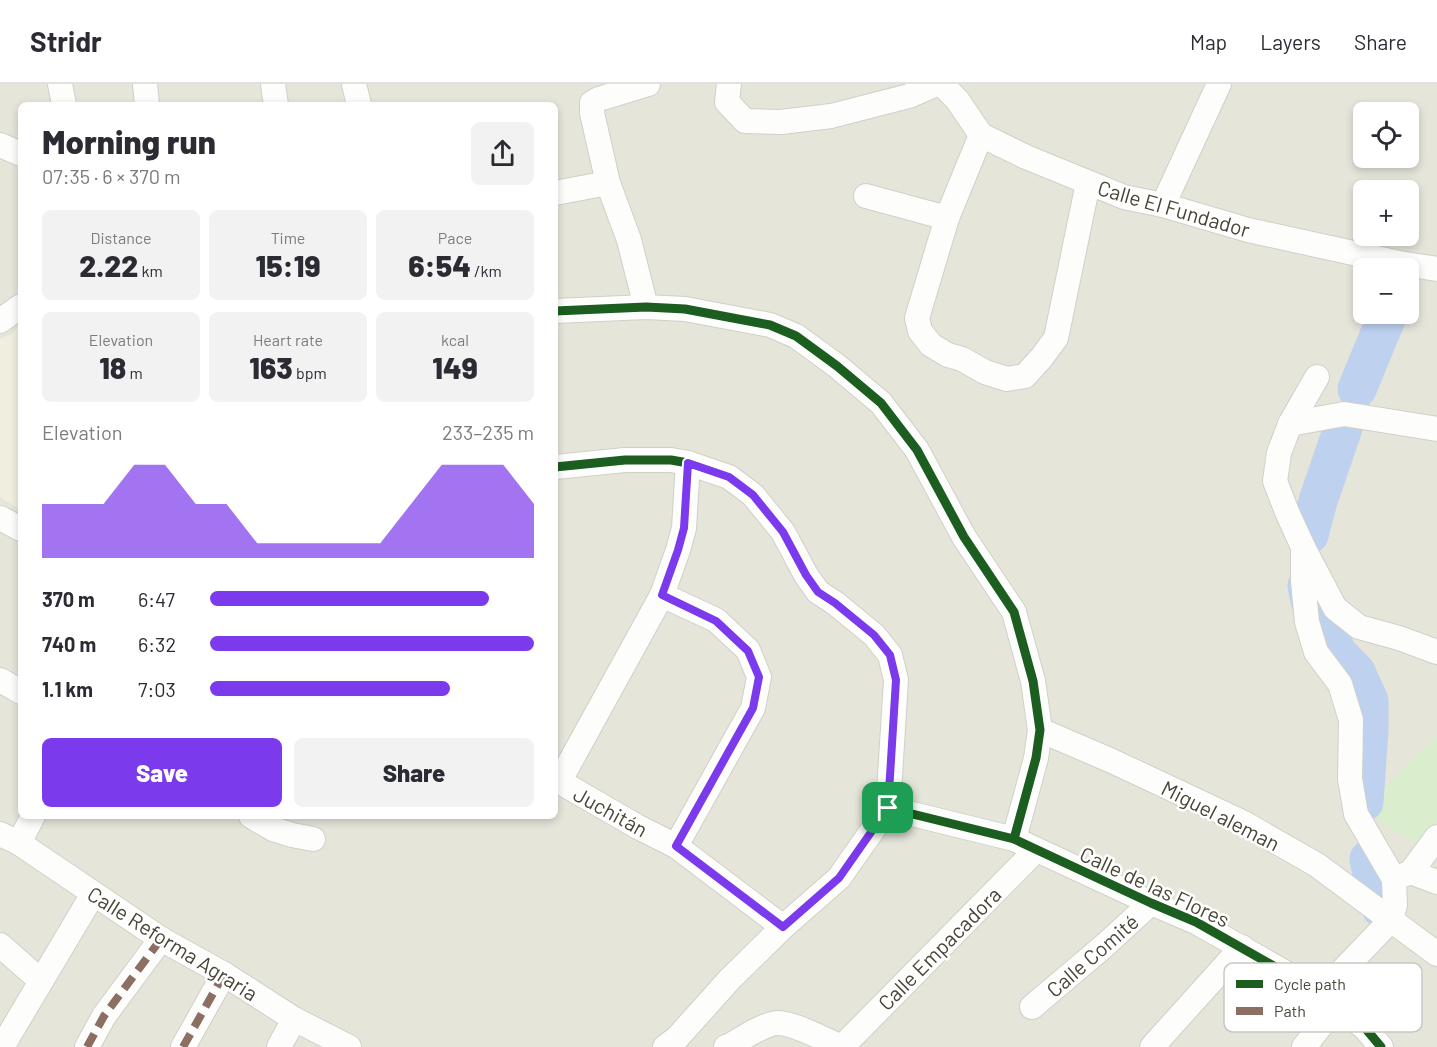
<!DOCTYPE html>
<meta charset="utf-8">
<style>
:root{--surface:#fff;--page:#f2f2f3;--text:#2b2b33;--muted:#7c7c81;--line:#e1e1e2;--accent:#7c3aed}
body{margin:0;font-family:Barlow,sans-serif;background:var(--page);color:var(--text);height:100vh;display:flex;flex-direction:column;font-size:22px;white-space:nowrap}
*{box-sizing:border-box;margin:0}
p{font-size:20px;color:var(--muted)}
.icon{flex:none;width:33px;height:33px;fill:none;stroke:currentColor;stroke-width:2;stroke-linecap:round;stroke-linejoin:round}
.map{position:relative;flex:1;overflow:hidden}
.sheet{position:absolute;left:18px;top:18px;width:540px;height:717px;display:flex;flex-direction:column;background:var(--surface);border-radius:9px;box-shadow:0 3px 9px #0003}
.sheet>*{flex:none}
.tools{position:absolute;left:1353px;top:18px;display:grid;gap:12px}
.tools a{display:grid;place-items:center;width:66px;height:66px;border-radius:9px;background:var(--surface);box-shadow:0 3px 9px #0003;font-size:30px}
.pin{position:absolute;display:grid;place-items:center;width:51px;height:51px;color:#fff;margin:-26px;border-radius:12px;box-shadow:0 3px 9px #0006}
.round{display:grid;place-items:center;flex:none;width:63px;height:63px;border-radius:9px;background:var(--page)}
.overview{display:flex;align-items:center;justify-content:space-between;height:102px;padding:0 24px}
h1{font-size:33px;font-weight:800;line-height:45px}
.stats{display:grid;grid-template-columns:repeat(3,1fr);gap:9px;height:102px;padding:6px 24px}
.stats div{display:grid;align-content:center;border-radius:9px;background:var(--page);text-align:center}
.stats b{font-size:30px;font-weight:800}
.stats small{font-size:16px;font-weight:400}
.stats p{font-size:16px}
.chart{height:168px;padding:12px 24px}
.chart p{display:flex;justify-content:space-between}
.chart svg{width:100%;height:108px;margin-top:6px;fill:var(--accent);opacity:.7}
.cta{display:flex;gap:12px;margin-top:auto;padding:12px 24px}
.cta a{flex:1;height:69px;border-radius:9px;background:var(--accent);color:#fff;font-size:24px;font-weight:800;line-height:69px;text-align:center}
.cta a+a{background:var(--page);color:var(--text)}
ul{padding:0 24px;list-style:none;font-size:20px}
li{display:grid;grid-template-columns:96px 72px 1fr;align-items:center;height:45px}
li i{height:15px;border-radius:8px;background:var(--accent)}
header{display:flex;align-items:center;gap:36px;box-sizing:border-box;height:84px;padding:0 30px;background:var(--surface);border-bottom:2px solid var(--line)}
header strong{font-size:28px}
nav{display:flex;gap:33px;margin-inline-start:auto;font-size:21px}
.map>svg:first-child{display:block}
.residential{fill:#e6e5da;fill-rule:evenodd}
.education{fill:#f0efdf}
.green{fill:#daedcd}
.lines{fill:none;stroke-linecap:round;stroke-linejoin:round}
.river{stroke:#bed2f0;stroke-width:39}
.minor-casing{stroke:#d0d0ca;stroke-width:26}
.minor{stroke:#fdfdfc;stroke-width:24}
.quiet{stroke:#8d6e63;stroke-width:8;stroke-dasharray:15 8;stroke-linecap:butt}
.cycleway-casing{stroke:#fff;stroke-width:13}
.cycleway{stroke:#1b5e20;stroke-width:9}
.route-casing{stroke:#fff;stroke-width:12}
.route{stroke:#7c3aed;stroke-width:8}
.labels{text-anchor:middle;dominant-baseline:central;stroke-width:5;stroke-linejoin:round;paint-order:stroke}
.street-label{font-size:21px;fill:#494638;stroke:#fff}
.key{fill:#fff;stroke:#c8c8c3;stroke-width:1.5}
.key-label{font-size:16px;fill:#494638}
</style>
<header>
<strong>Stridr</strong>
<nav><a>Map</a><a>Layers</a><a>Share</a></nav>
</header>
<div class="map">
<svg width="1437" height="963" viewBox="0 0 1437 963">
<rect width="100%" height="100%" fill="#f2f2ed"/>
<!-- residential -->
<path class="residential" d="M0 0H1437V963H0ZM21 21H555V732H21ZM1364 28H1408V74H1364ZM1364 106H1408V152H1364ZM1364 184H1408V230H1364Z"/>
<!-- education -->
<path class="education" d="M21 239V426L0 413V255L12 250Z"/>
<!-- green -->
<path class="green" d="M1434 653 1437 654V740L1420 762 1363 727Z"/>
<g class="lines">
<!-- river -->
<g class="river">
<path d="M1357 305 1388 230"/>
<path d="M1309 451 1318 417 1343 344"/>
<path d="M1307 502 1310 517 1338 570 1356 588 1369 617V647L1364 718"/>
<path d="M1369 775 1372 790 1381 824"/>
</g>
<defs>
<g id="minor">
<path d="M60 0 64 21"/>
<path d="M145 0 147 21"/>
<path d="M273 0 276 21"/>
<path d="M354 0 359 21"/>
<path d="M729 0 727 18 745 37 781 38 831 32 909 12 936 0"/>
<path d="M942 0 958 17 981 51 1026 73 1124 113 1163 121 1248 146 1399 179 1437 185"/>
<path d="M981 51 947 134 917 234 920 247 931 261 948 271 962 275 985 288 1007 295 1025 292 1042 273 1056 254 1088 99"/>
<path d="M0 61 21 70"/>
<path d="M555 109 608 99"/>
<path d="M866 112 947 134"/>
<path d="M1163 121 1219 0"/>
<path d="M646 223 629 156 608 99 592 29V19L599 15 648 0"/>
<path d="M555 227 646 223 685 225 770 241 796 252 837 282 881 319 917 366 964 453 1014 528 1033 597 1040 646 1036 674 1014 755"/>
<path d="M0 237 21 222"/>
<path d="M1317 293 1290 340 1279 369 1275 397 1287 428 1303 463 1335 524 1359 543 1399 554 1437 568"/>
<path d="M1290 340 1344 330 1437 345"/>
<path d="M555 383 625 376H671L688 379 729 393 753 411 783 448 806 491 818 508 835 519 874 551 890 571 896 596 888 724"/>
<path d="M0 434 21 445"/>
<path d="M1303 463V497L1307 538 1316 568 1340 600 1351 636 1350 695 1356 730 1394 795 1395 821 1391 836 1437 870"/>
<path d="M662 511 716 536 748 566 759 593 753 624 676 762"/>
<path d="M0 596 21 608"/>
<path d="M1040 646 1112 677 1242 738 1317 781 1391 836 1321 909"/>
<path d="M555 695 638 743 676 762 783 843"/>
<path d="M559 698 662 511 678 466 684 444 688 379"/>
<path d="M888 724 1014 755 1151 819 1196 838 1321 909 1366 945 1381 963"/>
<path d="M251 732 273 745 292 751 313 755"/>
<path d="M0 750 19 759 161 855 224 890 294 935 349 963"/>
<path d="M19 759 33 732"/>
<path d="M1411 788 1437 798"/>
<path d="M1394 795 1411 788 1437 753"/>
<path d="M0 861 41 897"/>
<path d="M1032 923 1104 862 1151 819"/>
<path d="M2 963 93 810"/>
<path d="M87 963 104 932 161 855"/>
<path d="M183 963 224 890"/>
<path d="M279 963 294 935"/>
<path d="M665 963 677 954 730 895 783 843 839 794 888 724"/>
<path d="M726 963C736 959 745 952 755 947 761 944 771 939 778 939 794 939 826 956 841 963"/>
<path d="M842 963 1036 766"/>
<path d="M1152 963 1242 863"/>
<path d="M1304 963 1337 921"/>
</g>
</defs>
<!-- minor casing -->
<use href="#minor" class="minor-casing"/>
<!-- minor -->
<use href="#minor" class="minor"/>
<!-- quiet -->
<g class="quiet">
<path d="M87 963 104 932 161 855"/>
<path d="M183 963 224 890"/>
</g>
<defs>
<g id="cycleway">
<path d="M555 227 646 223 685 225 770 241 796 252 837 282 881 319 917 366 964 453 1014 528 1033 597 1040 646 1036 674 1014 755"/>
<path d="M555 383 625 376H671L688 379 729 393 753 411 783 448 806 491 818 508 835 519 874 551 890 571 896 596 888 724 1014 755 1151 819 1196 838 1321 909 1366 945 1381 963"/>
</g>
</defs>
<!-- cycleway casing -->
<use href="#cycleway" class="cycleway-casing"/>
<!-- cycleway -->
<use href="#cycleway" class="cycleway"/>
</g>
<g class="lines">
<defs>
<path id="route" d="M688 379 729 393 753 411 783 448 806 491 818 508 835 519 874 551 890 571 896 596 888 724 839 794 783 843 676 762 753 624 759 593 748 567 716 537 662 511 678 466 684 444Z"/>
</defs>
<!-- route casing -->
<use href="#route" class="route-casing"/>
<!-- route -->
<use href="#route" class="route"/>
</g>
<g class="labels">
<!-- street labels -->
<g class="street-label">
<text transform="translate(1174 124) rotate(16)">Calle El Fundador</text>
<text transform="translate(611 727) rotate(29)">Juchitán</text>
<text transform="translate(1221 731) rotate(27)">Miguel aleman</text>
<text transform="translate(1155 802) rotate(25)">Calle de las Flores</text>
<text transform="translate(173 859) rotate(32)">Calle Reforma Agraria</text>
<text transform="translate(939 864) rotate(-45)">Calle Empacadora</text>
<text transform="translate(1092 871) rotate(-41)">Calle Comité</text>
</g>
</g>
<!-- legend -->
<rect x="1224" y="879" width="198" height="69" rx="9" class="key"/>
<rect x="1236" y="896" width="27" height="8" fill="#1b5e20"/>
<rect x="1236" y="923" width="27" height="8" fill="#8d6e63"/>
<g class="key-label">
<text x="1274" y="906">Cycle path</text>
<text x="1274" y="933">Path</text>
</g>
</svg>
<div class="tools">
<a><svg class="icon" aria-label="locate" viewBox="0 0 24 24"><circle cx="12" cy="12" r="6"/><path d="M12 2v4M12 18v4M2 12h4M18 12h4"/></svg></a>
<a>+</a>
<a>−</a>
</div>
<div class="pin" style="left:888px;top:724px;background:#1e9e55"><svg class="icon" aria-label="arrive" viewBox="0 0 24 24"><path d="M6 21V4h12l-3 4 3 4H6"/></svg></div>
<section class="sheet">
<div class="overview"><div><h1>Morning run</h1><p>07:35 · 6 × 370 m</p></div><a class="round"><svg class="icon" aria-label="share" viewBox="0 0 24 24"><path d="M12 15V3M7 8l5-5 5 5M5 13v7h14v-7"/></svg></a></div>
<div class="stats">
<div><p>Distance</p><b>2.22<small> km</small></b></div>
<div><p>Time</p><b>15:19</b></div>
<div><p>Pace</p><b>6:54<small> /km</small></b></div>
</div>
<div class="stats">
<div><p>Elevation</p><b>18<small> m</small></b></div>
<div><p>Heart rate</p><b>163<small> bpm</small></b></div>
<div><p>kcal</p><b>149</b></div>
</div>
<div class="chart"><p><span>Elevation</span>233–235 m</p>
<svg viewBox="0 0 160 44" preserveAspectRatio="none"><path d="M0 44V22L10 22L20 22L30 6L40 6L50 22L60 22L70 38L80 38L90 38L100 38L110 38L120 22L130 6L140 6L150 6L160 22V44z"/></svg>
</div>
<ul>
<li><b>370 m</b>6:47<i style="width:86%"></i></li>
<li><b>740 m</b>6:32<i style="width:100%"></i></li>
<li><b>1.1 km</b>7:03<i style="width:74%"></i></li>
</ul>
<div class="cta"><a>Save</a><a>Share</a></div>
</section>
</div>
